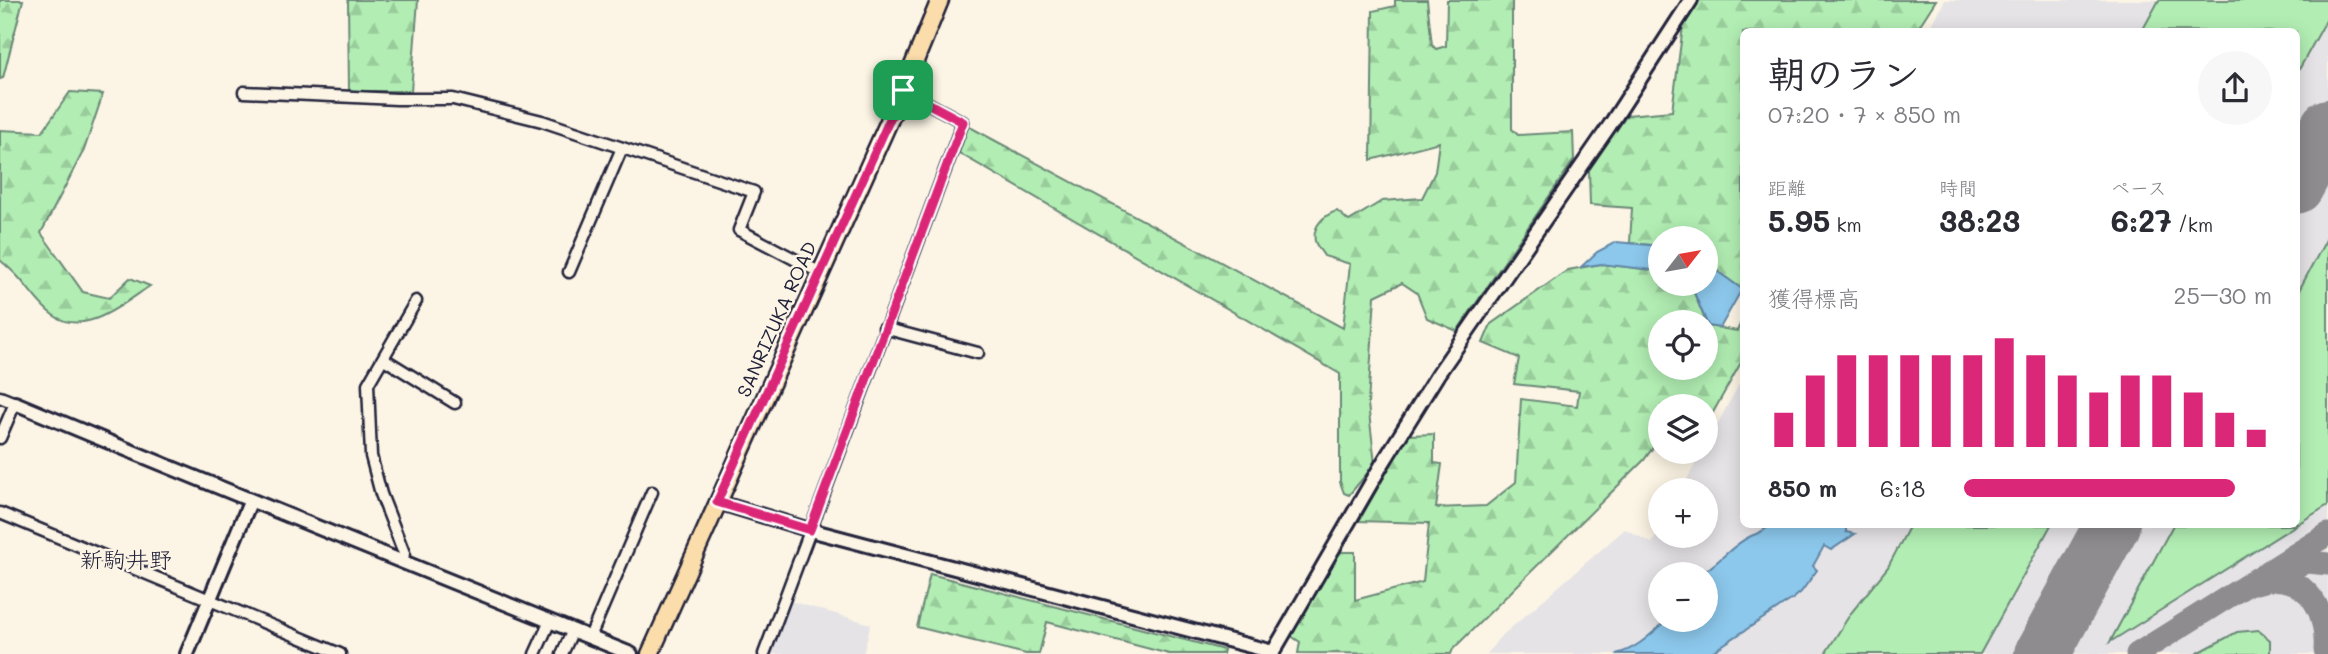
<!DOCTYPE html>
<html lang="ja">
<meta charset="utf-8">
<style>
:root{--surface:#fff;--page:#f7f7f7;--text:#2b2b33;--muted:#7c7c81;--accent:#db2777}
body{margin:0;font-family:Mali,"Klee One",sans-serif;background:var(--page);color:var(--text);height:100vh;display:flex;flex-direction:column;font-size:26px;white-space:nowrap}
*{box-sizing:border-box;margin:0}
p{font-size:23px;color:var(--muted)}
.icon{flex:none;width:38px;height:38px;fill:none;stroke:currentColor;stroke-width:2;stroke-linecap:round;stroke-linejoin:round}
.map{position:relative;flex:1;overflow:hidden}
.drawer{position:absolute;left:1740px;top:28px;width:560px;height:500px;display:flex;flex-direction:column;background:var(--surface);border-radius:10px;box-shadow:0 4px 18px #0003}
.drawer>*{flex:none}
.needle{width:46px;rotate:59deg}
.tools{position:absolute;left:1648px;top:226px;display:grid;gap:14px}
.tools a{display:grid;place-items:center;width:70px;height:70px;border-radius:50%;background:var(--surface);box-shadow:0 4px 18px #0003;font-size:35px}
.pin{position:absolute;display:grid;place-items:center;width:60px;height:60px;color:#fff;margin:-30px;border-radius:14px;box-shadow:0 4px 10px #0006}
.round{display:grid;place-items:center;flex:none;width:74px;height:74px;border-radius:37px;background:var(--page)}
.head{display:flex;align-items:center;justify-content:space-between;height:119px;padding:0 28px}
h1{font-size:38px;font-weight:800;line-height:52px}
.stats{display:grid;grid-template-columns:repeat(3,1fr);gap:10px;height:119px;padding:7px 28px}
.stats div{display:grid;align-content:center}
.stats b{font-size:30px;font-weight:800}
.stats small{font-size:19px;font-weight:400}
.stats p{font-size:19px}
.chart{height:196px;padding:14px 28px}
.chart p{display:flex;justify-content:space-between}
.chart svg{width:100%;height:126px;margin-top:7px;stroke:var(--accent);stroke-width:6}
ul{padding:0 28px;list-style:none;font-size:23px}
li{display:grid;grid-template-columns:112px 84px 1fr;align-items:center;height:52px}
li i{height:18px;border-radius:9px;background:var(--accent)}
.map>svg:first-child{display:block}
.built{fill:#e5e3e6;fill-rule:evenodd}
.green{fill:#b2eeb3;stroke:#6a8877;stroke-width:2}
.forest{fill:url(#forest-firs);stroke:#6a8877;stroke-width:2}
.water{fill:#8cc8ec;stroke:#6286a5;stroke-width:2}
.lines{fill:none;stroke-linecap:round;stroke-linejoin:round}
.taxiway{stroke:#8f8c90;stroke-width:23}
.runway{stroke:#8f8c90;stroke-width:56}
.minor-casing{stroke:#22223b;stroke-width:15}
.tertiary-casing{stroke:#22223b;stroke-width:18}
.primary-casing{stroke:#22223b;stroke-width:21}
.minor{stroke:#fcf5e5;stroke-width:10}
.tertiary{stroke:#fcf5e5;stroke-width:12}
.primary{stroke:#fbddab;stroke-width:16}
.route-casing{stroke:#fff;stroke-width:14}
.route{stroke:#db2777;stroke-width:9}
.labels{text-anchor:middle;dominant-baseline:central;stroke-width:5;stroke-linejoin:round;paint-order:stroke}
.street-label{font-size:19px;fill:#22223b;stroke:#fcf5e5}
.quarter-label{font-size:23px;fill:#22223b;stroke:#fcf5e5}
</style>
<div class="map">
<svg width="2328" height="654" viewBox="0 0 2328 654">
<defs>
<pattern id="forest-firs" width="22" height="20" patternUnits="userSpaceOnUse" patternTransform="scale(1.75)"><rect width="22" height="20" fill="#b2eeb3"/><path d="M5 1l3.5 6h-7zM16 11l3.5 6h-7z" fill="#99cc9b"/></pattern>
</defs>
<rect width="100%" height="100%" fill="#fcf5e5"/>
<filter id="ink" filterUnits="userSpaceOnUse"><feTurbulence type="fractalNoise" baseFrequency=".0143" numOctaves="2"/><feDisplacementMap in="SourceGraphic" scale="14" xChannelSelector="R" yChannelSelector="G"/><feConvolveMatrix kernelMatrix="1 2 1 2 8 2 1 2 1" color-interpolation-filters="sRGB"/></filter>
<g filter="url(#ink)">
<!-- built -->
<g class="built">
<path d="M1945 0H2328V654H1487L1498 639 1625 529 1652 543 1661 528V536H1706V490H1681L1702 452H1706V445L1743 377V525H2296V32L1929 31ZM1661 574H1706V620H1661Z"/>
<path d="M790 601 871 624 863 654H770Z"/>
</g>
<!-- green -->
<g class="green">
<path d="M2159 0H2328V17L2296 75V32L2142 31Z"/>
<path d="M2328 236V505L2296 525V296Z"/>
<path d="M1910 525H2051L1980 654H1825L1851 613 1888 567Z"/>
<path d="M2173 525H2296L2110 642Z"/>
<path d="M2258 630 2270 640V654H2196L2237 632Z"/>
</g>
<!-- forest -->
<g class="forest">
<path d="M0 0H23L3 78 0 79Z"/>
<path d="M348 0H418L411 91H349Z"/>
<path d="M1395 0H1427L1432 45 1436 49 1446 46 1447 0H1512V129L1518 135 1573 132 1574 160 1457 331 1427 318 1417 293 1402 283 1375 296 1368 404 1375 464 1349 495 1344 493 1340 482V374L959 153 968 126 1343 328 1350 264 1324 256C1322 252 1316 246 1315 241 1312 226 1324 215 1337 211L1349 221 1382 201 1422 198 1435 172 1439 142 1371 160 1373 11 1395 6Z"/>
<path d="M1698 0H1936L1916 31 1743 32V290L1717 271 1706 255V238H1661V246L1630 243 1632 208 1590 205 1589 170 1627 115 1672 111 1683 26Z"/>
<path d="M70 92 103 94 84 150 41 233 83 292 109 298 130 278 150 286C124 303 84 338 53 315 40 306 30 290 20 279 14 272 7 266 0 260V130L42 132Z"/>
<path d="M1601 264 1661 271V284H1688L1693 290 1706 322H1661V368H1706V322L1708 326 1737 331 1743 318V359L1706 425V406H1661V442L1659 439 1644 460 1453 649 1451 654 1298 653 1300 642 1291 636 1340 552H1355V600L1423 582 1429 523 1359 521 1408 435 1434 434V463L1442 464 1436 508 1486 506 1516 482 1521 399 1577 406 1579 391 1514 384 1519 358 1483 343 1491 324 1568 270Z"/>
<path d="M930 574 1224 650 1223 654H1169L1047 622 1039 654H1026L917 627Z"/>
</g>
<!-- water -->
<g class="water">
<path d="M1616 242 1661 246V271L1601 264 1581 267 1597 252Z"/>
<path d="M1706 255 1717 271 1742 289 1720 328 1708 326 1693 290 1688 284H1706Z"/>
<path d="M1770 525H1846V532L1855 534 1831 550 1824 546 1813 566 1817 570 1801 592 1794 598 1709 654H1616C1637 649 1651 634 1667 620H1706V574H1700C1718 565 1731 545 1751 536 1758 533 1764 532 1770 525Z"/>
</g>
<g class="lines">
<!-- taxiway -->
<g class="taxiway">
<path d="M2287 568 2308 562 2328 564"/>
<path d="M2256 583C2301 568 2328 605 2325 650"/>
<path d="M2137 654 2328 534"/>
</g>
<!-- runway -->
<g class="runway">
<path d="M2296 186 2328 127"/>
<path d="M2042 654 2112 525"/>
</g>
<defs>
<g id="minor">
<path d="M244 92 397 99H453L542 121 754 192 739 230 819 272"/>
<path d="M569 272 622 148"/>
<path d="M884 328 978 353"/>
<path d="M384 359 455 403"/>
<path d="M0 397 15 403 0 438"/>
<path d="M0 513 340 654"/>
<path d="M403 561 404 553 381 494 371 456 368 384 416 301"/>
<path d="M590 637 652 492"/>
<path d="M535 654 550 621"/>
<path d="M562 654 573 630"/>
<path d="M764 654 963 122 903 90"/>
</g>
<g id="tertiary">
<path d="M15 403C220 489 426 571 631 654"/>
<path d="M717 502 810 530 1273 652"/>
<path d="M187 654 250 502"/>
<path d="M1272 654 1381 466 1438 374 1610 125 1691 0"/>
</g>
<path id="primary" d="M650 654 903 90 940 0"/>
</defs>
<!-- minor casing -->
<use href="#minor" class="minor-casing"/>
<!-- tertiary casing -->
<use href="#tertiary" class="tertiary-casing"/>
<!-- primary casing -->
<use href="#primary" class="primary-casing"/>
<!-- minor -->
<use href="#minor" class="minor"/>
<!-- tertiary -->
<use href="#tertiary" class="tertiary"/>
<!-- primary -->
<use href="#primary" class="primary"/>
</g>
</g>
<g class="lines" filter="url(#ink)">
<defs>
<path id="route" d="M903 90 963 122 810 530 717 502Z"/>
</defs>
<!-- route casing -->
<use href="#route" class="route-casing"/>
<!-- route -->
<use href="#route" class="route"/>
</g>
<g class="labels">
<!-- street labels -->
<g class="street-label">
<text transform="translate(776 319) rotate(-66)">SANRIZUKA ROAD</text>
</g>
<!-- quarter labels -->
<g class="quarter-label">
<text x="126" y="559">新駒井野</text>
</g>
</g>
</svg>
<div class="tools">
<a><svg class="needle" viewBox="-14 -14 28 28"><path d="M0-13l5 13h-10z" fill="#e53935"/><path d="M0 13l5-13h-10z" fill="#7c7c81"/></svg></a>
<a><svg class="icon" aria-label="locate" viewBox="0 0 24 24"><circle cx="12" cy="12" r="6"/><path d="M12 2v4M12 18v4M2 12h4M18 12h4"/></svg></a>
<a><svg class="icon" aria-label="layers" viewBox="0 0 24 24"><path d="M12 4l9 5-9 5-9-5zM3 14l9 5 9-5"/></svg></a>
<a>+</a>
<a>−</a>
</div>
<div class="pin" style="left:903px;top:90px;background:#1e9e55"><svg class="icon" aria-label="arrive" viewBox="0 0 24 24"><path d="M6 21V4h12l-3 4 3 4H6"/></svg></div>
<section class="drawer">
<div class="head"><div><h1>朝のラン</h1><p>07:20 · 7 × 850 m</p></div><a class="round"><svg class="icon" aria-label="share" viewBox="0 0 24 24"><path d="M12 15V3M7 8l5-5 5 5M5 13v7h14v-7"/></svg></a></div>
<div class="stats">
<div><p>距離</p><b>5.95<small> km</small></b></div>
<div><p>時間</p><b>38:23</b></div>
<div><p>ペース</p><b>6:27<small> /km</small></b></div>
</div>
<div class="chart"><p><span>獲得標高</span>25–30 m</p>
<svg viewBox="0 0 160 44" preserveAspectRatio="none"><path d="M5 44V32M15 44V19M25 44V12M35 44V12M45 44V12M55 44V12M65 44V12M75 44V6M85 44V12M95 44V19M105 44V25M115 44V19M125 44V19M135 44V25M145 44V32M155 44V38"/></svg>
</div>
<ul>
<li><b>850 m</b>6:18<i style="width:88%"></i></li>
</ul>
</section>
</div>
